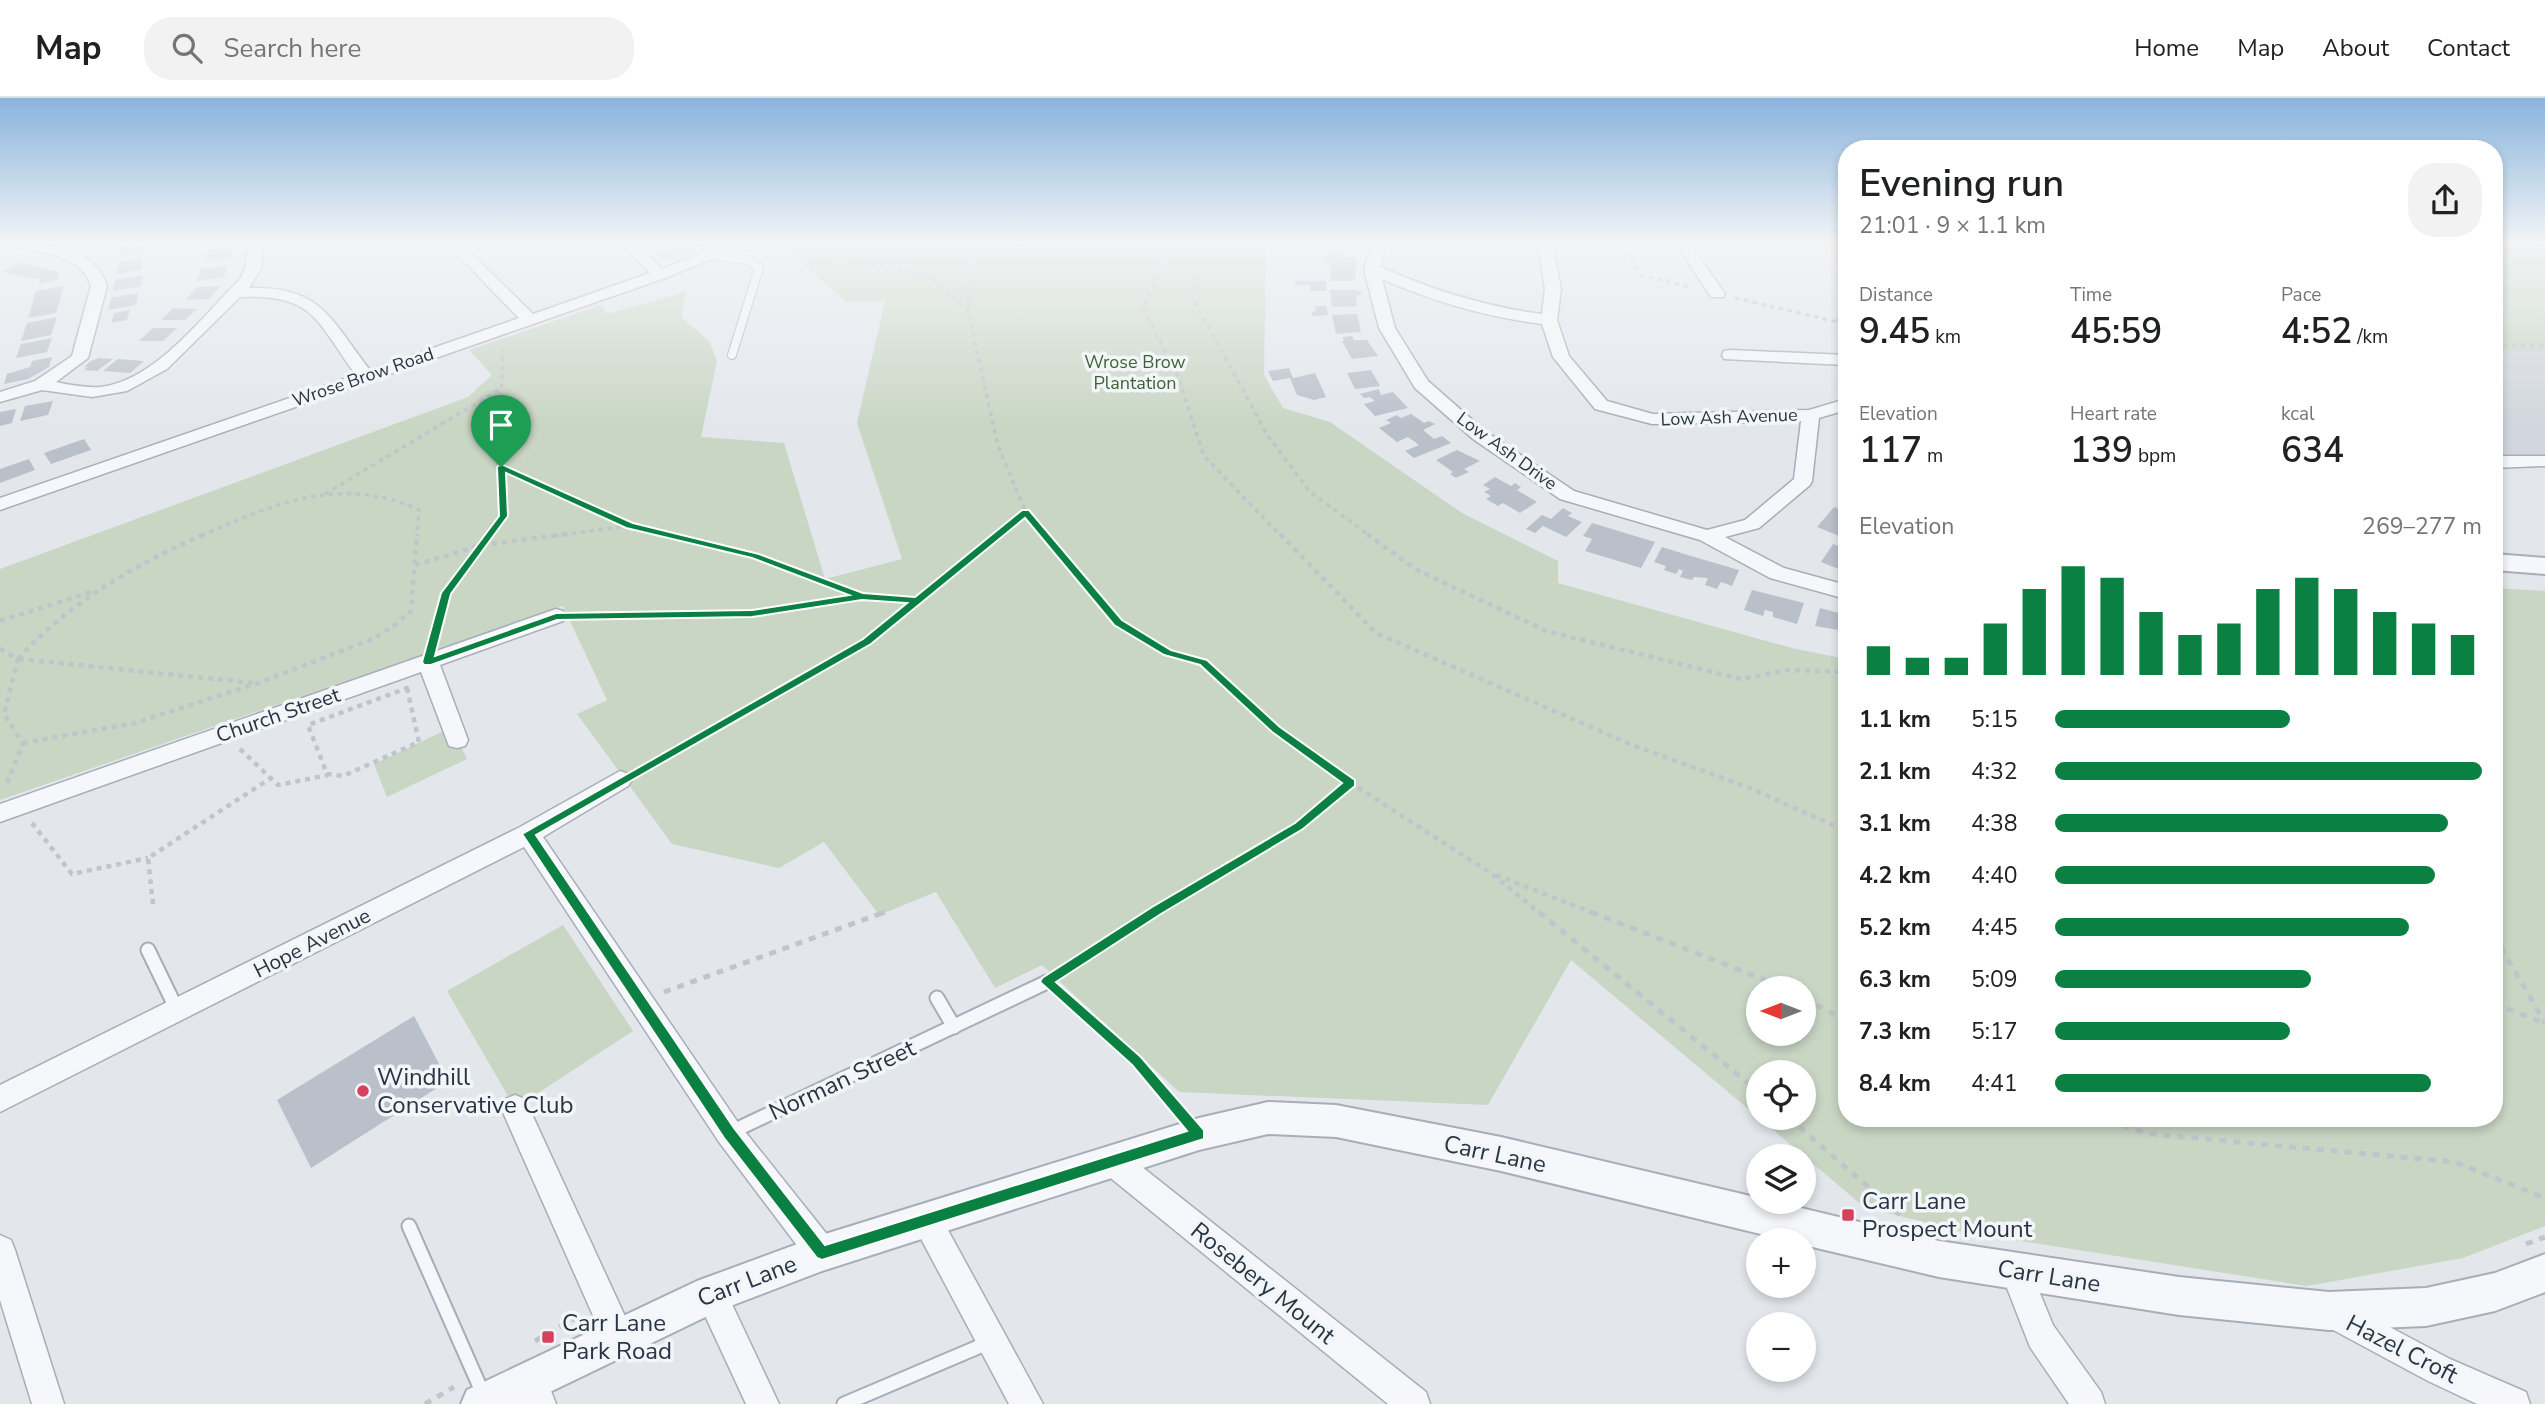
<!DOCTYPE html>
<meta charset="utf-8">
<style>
:root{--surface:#fff;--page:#f2f2f2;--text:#202124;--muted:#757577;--line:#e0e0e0;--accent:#0b8043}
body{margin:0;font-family:"Nunito Sans",sans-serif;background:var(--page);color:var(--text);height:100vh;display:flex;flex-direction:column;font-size:26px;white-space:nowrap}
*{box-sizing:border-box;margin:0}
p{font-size:23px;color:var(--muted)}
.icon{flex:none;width:38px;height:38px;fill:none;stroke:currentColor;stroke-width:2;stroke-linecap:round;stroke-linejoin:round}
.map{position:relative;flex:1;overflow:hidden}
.details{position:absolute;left:1838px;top:42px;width:665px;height:987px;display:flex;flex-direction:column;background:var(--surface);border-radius:28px;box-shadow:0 4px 10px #0003}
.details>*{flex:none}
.needle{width:46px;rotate:270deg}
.tools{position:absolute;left:1746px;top:878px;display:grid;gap:14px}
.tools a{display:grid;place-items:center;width:70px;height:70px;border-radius:50%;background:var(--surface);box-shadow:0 4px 10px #0003;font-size:35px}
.pin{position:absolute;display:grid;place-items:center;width:60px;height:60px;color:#fff;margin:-72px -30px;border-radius:50% 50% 50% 0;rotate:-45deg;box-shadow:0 0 7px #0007}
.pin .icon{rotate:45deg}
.round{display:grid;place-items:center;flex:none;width:74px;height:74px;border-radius:28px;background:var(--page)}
.overview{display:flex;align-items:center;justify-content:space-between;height:119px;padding:0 21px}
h1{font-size:38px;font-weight:600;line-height:52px}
.figures{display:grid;grid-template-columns:repeat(3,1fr);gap:10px;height:119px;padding:7px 21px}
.figures div{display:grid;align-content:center}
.figures b{font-size:35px;font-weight:600}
.figures small{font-size:19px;font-weight:400}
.figures p{font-size:19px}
.chart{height:196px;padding:14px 21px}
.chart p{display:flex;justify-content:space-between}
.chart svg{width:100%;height:126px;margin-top:7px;stroke:var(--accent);stroke-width:6}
ul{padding:0 21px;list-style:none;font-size:23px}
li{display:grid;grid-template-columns:112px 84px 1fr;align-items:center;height:52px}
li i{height:18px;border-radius:9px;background:var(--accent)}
header{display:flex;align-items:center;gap:42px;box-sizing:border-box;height:98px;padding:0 35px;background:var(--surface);border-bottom:2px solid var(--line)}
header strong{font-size:33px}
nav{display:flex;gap:38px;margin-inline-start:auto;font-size:24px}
.search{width:490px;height:63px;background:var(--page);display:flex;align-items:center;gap:18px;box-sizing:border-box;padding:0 24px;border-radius:28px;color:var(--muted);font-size:26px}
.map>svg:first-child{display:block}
.built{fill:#d1d6de}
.green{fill:#c9d6c4;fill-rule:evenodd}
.building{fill:#bac0ca}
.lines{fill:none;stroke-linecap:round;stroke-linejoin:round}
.service-far1-casing{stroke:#a7aeb7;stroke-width:10}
.service-casing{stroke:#a7aeb7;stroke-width:17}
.minor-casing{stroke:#a7aeb7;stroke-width:3}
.tertiary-casing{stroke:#a7aeb7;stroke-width:4}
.path-far2{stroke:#c1c4cb;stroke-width:3.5;stroke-dasharray:4.5 4.5;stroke-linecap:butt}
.path-far1{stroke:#c1c4cb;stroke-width:4.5;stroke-dasharray:5 5;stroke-linecap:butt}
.path{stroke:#c1c4cb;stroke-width:5;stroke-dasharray:7 7;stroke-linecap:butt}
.service-far1{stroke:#f6f7fa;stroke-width:8}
.service{stroke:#f6f7fa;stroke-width:13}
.minor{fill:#f6f7fa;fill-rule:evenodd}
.tertiary{fill:#f6f7fa;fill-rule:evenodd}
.route{fill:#0b8043;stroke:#fff;stroke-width:2;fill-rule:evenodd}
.poi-dot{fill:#d6425d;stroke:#f3f6f9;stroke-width:2.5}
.labels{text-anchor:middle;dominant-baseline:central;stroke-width:7;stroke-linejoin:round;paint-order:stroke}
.far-park-label{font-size:18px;fill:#3f6236;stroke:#f3f6f9}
.far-street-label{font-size:18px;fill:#293445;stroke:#f3f6f9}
.street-label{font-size:21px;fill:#293445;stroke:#f3f6f9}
.near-poi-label{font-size:24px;fill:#293445;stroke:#f3f6f9;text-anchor:start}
.near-street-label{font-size:24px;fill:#293445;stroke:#f3f6f9}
</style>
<header>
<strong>Map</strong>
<div class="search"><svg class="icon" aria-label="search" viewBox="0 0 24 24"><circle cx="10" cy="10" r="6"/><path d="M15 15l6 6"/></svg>Search here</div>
<nav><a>Home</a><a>Map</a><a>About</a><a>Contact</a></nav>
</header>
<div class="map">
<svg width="2545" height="1306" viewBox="0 0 2545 1306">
<rect width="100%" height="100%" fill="#e3e7ec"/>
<!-- built -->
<path class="built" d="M2494 253H2545V359L2494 360Z"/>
<!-- green -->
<g class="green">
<path d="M689 145H710L676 163 651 157Z"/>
<path d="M793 145H1270L1266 152 1264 277 1283 310 1330 324 1462 415 1558 463V485L1792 550 1846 561V1020H2494V490L2545 493V1128L2463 1160 2307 1188 1964 1134 1864 1109 1759 1020H1804V975H1759V1020L1571 862 1488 1007 1179 994 1042 867 995 890 936 794 879 817 824 744 779 770 672 746 577 616 607 602 563 508 0 702V471L468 299 492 277 469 252 601 207 607 216 686 194 681 219 709 243 717 263 701 339 784 345 825 481 902 461 857 325 885 203 847 204 782 148ZM1759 891H1804V936H1759Z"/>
<rect x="2494" y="145" width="51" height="108"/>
<path d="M452 629 467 661 387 699 374 666Z"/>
<path d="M563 827 633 933 515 1010 447 893Z"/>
</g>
<!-- building -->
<g class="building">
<path d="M132 145H143L150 150 125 159 114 151Z"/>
<path d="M235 148 232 160 204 164 208 152Z"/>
<path d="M1344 156 1343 159 1356 160 1355 183H1330L1331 164H1324L1325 157Z"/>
<path d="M143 160 141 171 116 176 120 164Z"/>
<path d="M20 165 59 174 58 182 39 186 40 181 1 174Z"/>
<path d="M228 167 224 179 197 183 201 171Z"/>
<path d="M143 177 141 188 113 193 115 182Z"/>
<path d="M1294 183H1326V193H1310V187H1295Z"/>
<path d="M64 188 56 215 28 220 36 193Z"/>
<path d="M221 188 209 201 185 202 198 189Z"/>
<path d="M1330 192H1355L1361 193V197H1356L1357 208 1332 209Z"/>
<path d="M138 195 136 207 108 212 111 200Z"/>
<path d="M1315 208H1326L1328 217 1312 218V214L1316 213Z"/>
<path d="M173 210 197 211 185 222H161Z"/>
<path d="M130 212 127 222 111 225 114 215Z"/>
<path d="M1357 216 1361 234 1336 236 1332 217Z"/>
<path d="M57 219 51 237 21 243 27 225Z"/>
<path d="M153 230H177L163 243H139Z"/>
<path d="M1352 238 1354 242H1367L1378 258 1352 261 1342 243H1344L1343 239Z"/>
<path d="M52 240 47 254 16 260 21 246Z"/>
<path d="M52 259 49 269 28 281 4 286 7 276 30 269 32 263Z"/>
<path d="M99 260 113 261 97 273 84 272 88 269H84L91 263Z"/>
<path d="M118 261 144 263 130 275 103 273Z"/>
<path d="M1289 270 1293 280 1315 275 1326 299 1314 302 1297 297 1290 280 1273 283 1268 273Z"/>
<path d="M1371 272 1380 288 1355 291 1347 275Z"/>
<path d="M1379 291 1381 297 1393 294 1408 310 1375 318 1364 306 1375 303 1370 299 1364 300 1360 296Z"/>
<path d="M53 303 48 317 20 323 25 308Z"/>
<path d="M16 311 12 325 0 328V314Z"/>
<path d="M1411 316 1424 325 1429 323 1435 326 1423 332 1434 341 1442 338 1451 345 1414 360 1405 353 1419 347 1408 339 1397 344 1379 330 1391 325 1386 322 1397 317 1401 320Z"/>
<path d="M84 341 91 352 51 366 44 355Z"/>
<path d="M1457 352 1480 363 1464 371 1469 374 1456 380 1450 376 1453 374 1436 362Z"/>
<path d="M29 361 35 372 0 385V371Z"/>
<path d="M1495 379 1511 388 1515 385 1521 389 1517 392 1537 404 1520 415 1503 405 1498 408 1486 401 1491 398 1484 394 1490 391 1483 387Z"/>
<path d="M1842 383 1846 384V403L1838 402Z"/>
<path d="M1834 409 1846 414V434L1842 439 1817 429Z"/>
<path d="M1563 410 1572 415 1568 418 1582 424 1566 439 1543 428 1535 435 1526 431 1542 417 1551 421Z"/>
<path d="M1592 425 1655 444 1641 470 1585 453 1592 441 1583 438Z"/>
<path d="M1833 446 1846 451V474L1821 464Z"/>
<path d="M1662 449 1691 458 1739 472 1732 488 1721 484 1717 491 1705 487 1708 480 1694 479 1692 482 1680 479 1683 473 1679 471 1676 476 1664 472 1666 468 1654 464Z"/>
<path d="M1752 492 1804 505 1797 526 1773 519V514L1765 512 1763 518 1744 512Z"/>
<path d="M1820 510 1846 517V537H1843L1844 533 1815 528Z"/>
<path d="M414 918 448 983 311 1070 277 1002Z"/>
</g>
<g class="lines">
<defs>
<path id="service-far1" d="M709 157 750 162 759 170 732 257"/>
<g id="service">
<path d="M148 852 177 912"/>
<path d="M937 900 954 929"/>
<path d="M729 1035 1047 884"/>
<path d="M409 1128 484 1298"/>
<path d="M844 1306 990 1244"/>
</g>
<g id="minor">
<path d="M6 145C43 145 93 146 107 188L88 260 56 284C70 287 85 290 100 289 155 283 204 217 240 181L245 171 249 145H263L261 171 249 190C322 188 330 221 370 272L519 220 446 145H461L533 216 650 175 620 145H636L662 171 704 154 714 145H730L714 160 665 180 0 412V400L356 277C316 223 315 196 240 199L167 271 127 293 92 299 42 292 0 304V294L35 283 72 258 91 188C80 153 37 155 8 148Z"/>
<path d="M1372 145H1386L1380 169C1433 192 1485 209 1542 216L1545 191 1538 145H1552L1561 191 1557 222 1569 258 1607 303 1653 316 1809 312 1846 301V312L1819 320 1812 383 1810 387 1759 430 1725 439 1784 470 1846 487V501L1770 480 1700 442 1560 401 1473 341 1415 290 1379 230 1364 171ZM1382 181C1434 204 1486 219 1542 226L1553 259 1595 311 1652 326 1801 323 1794 381 1745 422 1707 432 1574 393 1485 333 1428 283 1395 230Z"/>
<path d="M1676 145H1690L1725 196 1723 199H1711Z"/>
<path d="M1730 252 1846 257V267L1724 261 1722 257 1724 253Z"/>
<path d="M2494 358H2545V368L2494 370Z"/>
<path d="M556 511 563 513 566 518 563 523 440 567 468 642 465 648 457 650 449 648 421 574 0 724V706Z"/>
<path d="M620 673 628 676 632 682 628 688 543 739 739 1026 833 1144 837 1155 833 1166 822 1170 811 1166 719 1044 524 749 0 1014V987L520 729Z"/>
<path d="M515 997 525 1001 629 1227 634 1238 629 1249 618 1254 607 1249 501 1010 505 1001Z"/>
<path d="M1112 1049 1122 1053 1426 1294 1430 1306H1388L1102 1073 1097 1063 1102 1053Z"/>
<path d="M926 1108 937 1112 1043 1306H1009L911 1122 915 1112Z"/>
<path d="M0 1137 11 1142 15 1152 64 1306H32L0 1202Z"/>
<path d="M2015 1157 2026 1161 2053 1227 2101 1294 2105 1306H2069L2030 1249 2000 1172 2004 1161Z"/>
<path d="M711 1181 722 1185 779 1306H746L695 1196 700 1185Z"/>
<path d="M2335 1200 2450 1261 2526 1294 2530 1306H2477L2428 1283 2324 1227 2319 1216 2324 1205Z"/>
<path d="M532 1267 543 1272 556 1306H524L516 1283 521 1272Z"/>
</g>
<g id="tertiary">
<path d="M2494 456 2545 460V476L2494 472Z"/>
<path d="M1268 1004 1336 1007 1501 1039 1759 1100V1104H1776L1939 1143 2179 1179 2329 1194 2426 1190 2495 1175 2545 1156V1194L2495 1213 2426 1228 2329 1232 2179 1217 1939 1179 1804 1147V1143H1789L1501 1073 1336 1039 1268 1036 1199 1052 822 1173 720 1212 525 1306H461L467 1292 697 1183 822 1137 1199 1020Z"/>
</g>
</defs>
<!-- service-far1 casing -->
<use href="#service-far1" class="service-far1-casing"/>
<!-- service casing -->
<use href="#service" class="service-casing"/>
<!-- minor casing -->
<use href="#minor" class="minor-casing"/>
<!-- tertiary casing -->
<use href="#tertiary" class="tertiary-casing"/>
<!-- path-far2 -->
<g class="path-far2">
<path d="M786 145 816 162 883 168 933 180 967 213"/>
<path d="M970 145 968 213 998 348 1026 415 1045 438"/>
<path d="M1173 145 1143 210 1178 278 1204 358 1281 438"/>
<path d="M1210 145 1191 197 1268 338 1309 393 1370 438"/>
<path d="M1622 145 1641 177 1689 189"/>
<path d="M275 151 298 145"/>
<path d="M1735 200 1838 224 1846 231"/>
<path d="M1838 224 1840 207H1846"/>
<path d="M2494 248H2545"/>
<path d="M501 369 630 428 670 438"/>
<path d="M325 396 500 291"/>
<path d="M201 438C273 406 341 376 419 412L417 438"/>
<path d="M488 438 503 418 500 320 503 251"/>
<path d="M554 438 627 428"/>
<path d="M998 438 1026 415"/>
</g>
<!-- path-far1 -->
<g class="path-far1">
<path d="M663 436 755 458 862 498"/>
<path d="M1044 436 1118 524 1168 555 1204 564 1276 631 1351 685 1492 776 1541 816"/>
<path d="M1280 436 1376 535 1632 647 1750 690 1846 733"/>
<path d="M1367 436 1415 471 1546 533 1741 581 1789 572 1846 574"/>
<path d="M415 467 482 447 567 436"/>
<path d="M574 518 752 515 862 498 917 503"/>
<path d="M0 523 91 494"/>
<path d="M434 539 446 495 490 436"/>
<path d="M0 551 18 561 4 616 23 645 5 690"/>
<path d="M18 561C70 503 135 467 205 436"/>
<path d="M19 561 254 585"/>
<path d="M407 590 419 644 343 678 327 676 308 627Z"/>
<path d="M23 645 135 625 258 585 370 542 391 530 411 513 417 436"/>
<path d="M240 651 278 687 328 677"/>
<path d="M639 671 867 543 1000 436"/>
<path d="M32 725 72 776 148 760"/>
<path d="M1496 777 1596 816"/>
<path d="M153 806 148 760 271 680"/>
<path d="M880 816 886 814"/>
<path d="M1151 816 1299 728 1351 685"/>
</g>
<!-- path -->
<g class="path">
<path d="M1539 814 1759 994"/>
<path d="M1591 814 1788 891"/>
<path d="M2494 837 2545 925"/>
<path d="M1062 874 1154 814"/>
<path d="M664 894 885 814"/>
<path d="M1061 896 1136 963 1178 1013"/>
<path d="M1804 900 1846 923"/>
<path d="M2494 906 2542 924"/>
<path d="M1789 1020 1905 1121"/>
<path d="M2096 1020 2150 1036 2455 1064 2545 1100"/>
<path d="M2526 1146 2545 1139"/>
<path d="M535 1243 579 1218"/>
<path d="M425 1306 454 1289"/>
</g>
<!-- service-far1 -->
<use href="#service-far1" class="service-far1"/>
<!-- service -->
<use href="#service" class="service"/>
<!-- minor -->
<use href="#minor" class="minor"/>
<!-- tertiary -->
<use href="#tertiary" class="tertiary"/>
</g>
<!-- sky -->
<linearGradient id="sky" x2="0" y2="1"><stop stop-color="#89b4dd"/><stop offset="0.44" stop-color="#f2f4f6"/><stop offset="1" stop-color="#f2f4f6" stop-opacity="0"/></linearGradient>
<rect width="2545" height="328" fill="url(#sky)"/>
<!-- route -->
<path class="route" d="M501 366 633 425 759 456 863 495 915 499 1022 412H1029L1122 522 1171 552 1207 562 1280 629 1355 682V688L1303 731 1161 816 1056 884 1141 959 1204 1032V1041L822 1162 817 1160 724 1040 522 736 863 541 907 505 862 502 752 519 557 522 431 567H424L422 564 441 495 499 418 497 369ZM506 375 626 430 752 460 849 497 752 512 556 515 435 558 451 496 508 418ZM1025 420 1114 527 1164 557 1200 567 1272 634 1342 685 1295 725 1152 809 1042 880 1040 884 1132 967 1187 1033 825 1147 734 1030 536 737 871 546Z"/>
<!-- markers -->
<g class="poi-dot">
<circle cx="363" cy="993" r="7"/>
<rect x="1841" y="1110" width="14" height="14" rx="3.5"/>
<rect x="541" y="1232" width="14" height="14" rx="3.5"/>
</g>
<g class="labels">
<!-- far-park labels -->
<g class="far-park-label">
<text x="1135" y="264">Wrose Brow<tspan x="1135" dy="21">Plantation</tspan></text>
</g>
<!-- far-street labels -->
<g class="far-street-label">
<text transform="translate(363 279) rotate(-19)">Wrose Brow Road</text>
<text transform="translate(1729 319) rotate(-2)">Low Ash Avenue</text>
<text transform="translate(1507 353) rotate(36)">Low Ash Drive</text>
</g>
<!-- street labels -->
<g class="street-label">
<text transform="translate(278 617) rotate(-19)">Church Street</text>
<text transform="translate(312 845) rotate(-27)">Hope Avenue</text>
</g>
<!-- near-poi labels -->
<g class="near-poi-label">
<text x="377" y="979">Windhill<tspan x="377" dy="28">Conservative Club</tspan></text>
<text x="1862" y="1103">Carr Lane<tspan x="1862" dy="28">Prospect Mount</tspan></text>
<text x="562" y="1225">Carr Lane<tspan x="562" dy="28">Park Road</tspan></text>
</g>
<!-- near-street labels -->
<g class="near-street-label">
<text transform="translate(842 982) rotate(-25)">Norman Street</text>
<text transform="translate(1495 1056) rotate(12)">Carr Lane</text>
<text transform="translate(2049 1178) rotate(9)">Carr Lane</text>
<text transform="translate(747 1183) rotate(-21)">Carr Lane</text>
<text transform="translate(1263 1185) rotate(39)">Rosebery Mount</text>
<text transform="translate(2402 1251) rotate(27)">Hazel Croft</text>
</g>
</g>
</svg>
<div class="tools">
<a><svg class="needle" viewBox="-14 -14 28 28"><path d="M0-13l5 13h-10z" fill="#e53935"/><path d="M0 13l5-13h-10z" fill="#757577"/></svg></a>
<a><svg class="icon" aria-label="locate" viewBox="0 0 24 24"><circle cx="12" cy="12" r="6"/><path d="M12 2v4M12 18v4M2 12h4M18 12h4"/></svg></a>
<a><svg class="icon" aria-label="layers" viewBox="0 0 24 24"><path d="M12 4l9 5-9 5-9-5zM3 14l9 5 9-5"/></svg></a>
<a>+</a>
<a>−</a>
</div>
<div class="pin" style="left:501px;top:369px;background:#1e9e55"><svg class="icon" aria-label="arrive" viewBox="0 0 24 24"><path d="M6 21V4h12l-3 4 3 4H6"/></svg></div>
<section class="details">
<div class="overview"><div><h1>Evening run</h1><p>21:01 · 9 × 1.1 km</p></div><a class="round"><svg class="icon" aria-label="share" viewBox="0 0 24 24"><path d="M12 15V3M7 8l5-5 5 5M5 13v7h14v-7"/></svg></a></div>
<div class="figures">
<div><p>Distance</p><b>9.45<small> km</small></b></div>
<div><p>Time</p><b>45:59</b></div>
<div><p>Pace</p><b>4:52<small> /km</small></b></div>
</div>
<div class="figures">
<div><p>Elevation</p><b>117<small> m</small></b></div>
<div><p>Heart rate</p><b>139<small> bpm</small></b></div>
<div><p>kcal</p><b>634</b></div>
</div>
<div class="chart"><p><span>Elevation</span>269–277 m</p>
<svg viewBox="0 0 160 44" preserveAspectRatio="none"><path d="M5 44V34M15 44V38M25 44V38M35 44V26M45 44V14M55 44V6M65 44V10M75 44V22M85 44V30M95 44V26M105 44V14M115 44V10M125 44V14M135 44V22M145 44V26M155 44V30"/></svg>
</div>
<ul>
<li><b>1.1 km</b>5:15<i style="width:55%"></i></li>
<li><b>2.1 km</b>4:32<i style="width:100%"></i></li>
<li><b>3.1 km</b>4:38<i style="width:92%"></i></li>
<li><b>4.2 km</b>4:40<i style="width:89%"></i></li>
<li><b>5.2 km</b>4:45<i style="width:83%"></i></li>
<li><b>6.3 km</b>5:09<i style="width:60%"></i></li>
<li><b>7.3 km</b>5:17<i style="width:55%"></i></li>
<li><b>8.4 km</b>4:41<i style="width:88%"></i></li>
</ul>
</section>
</div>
